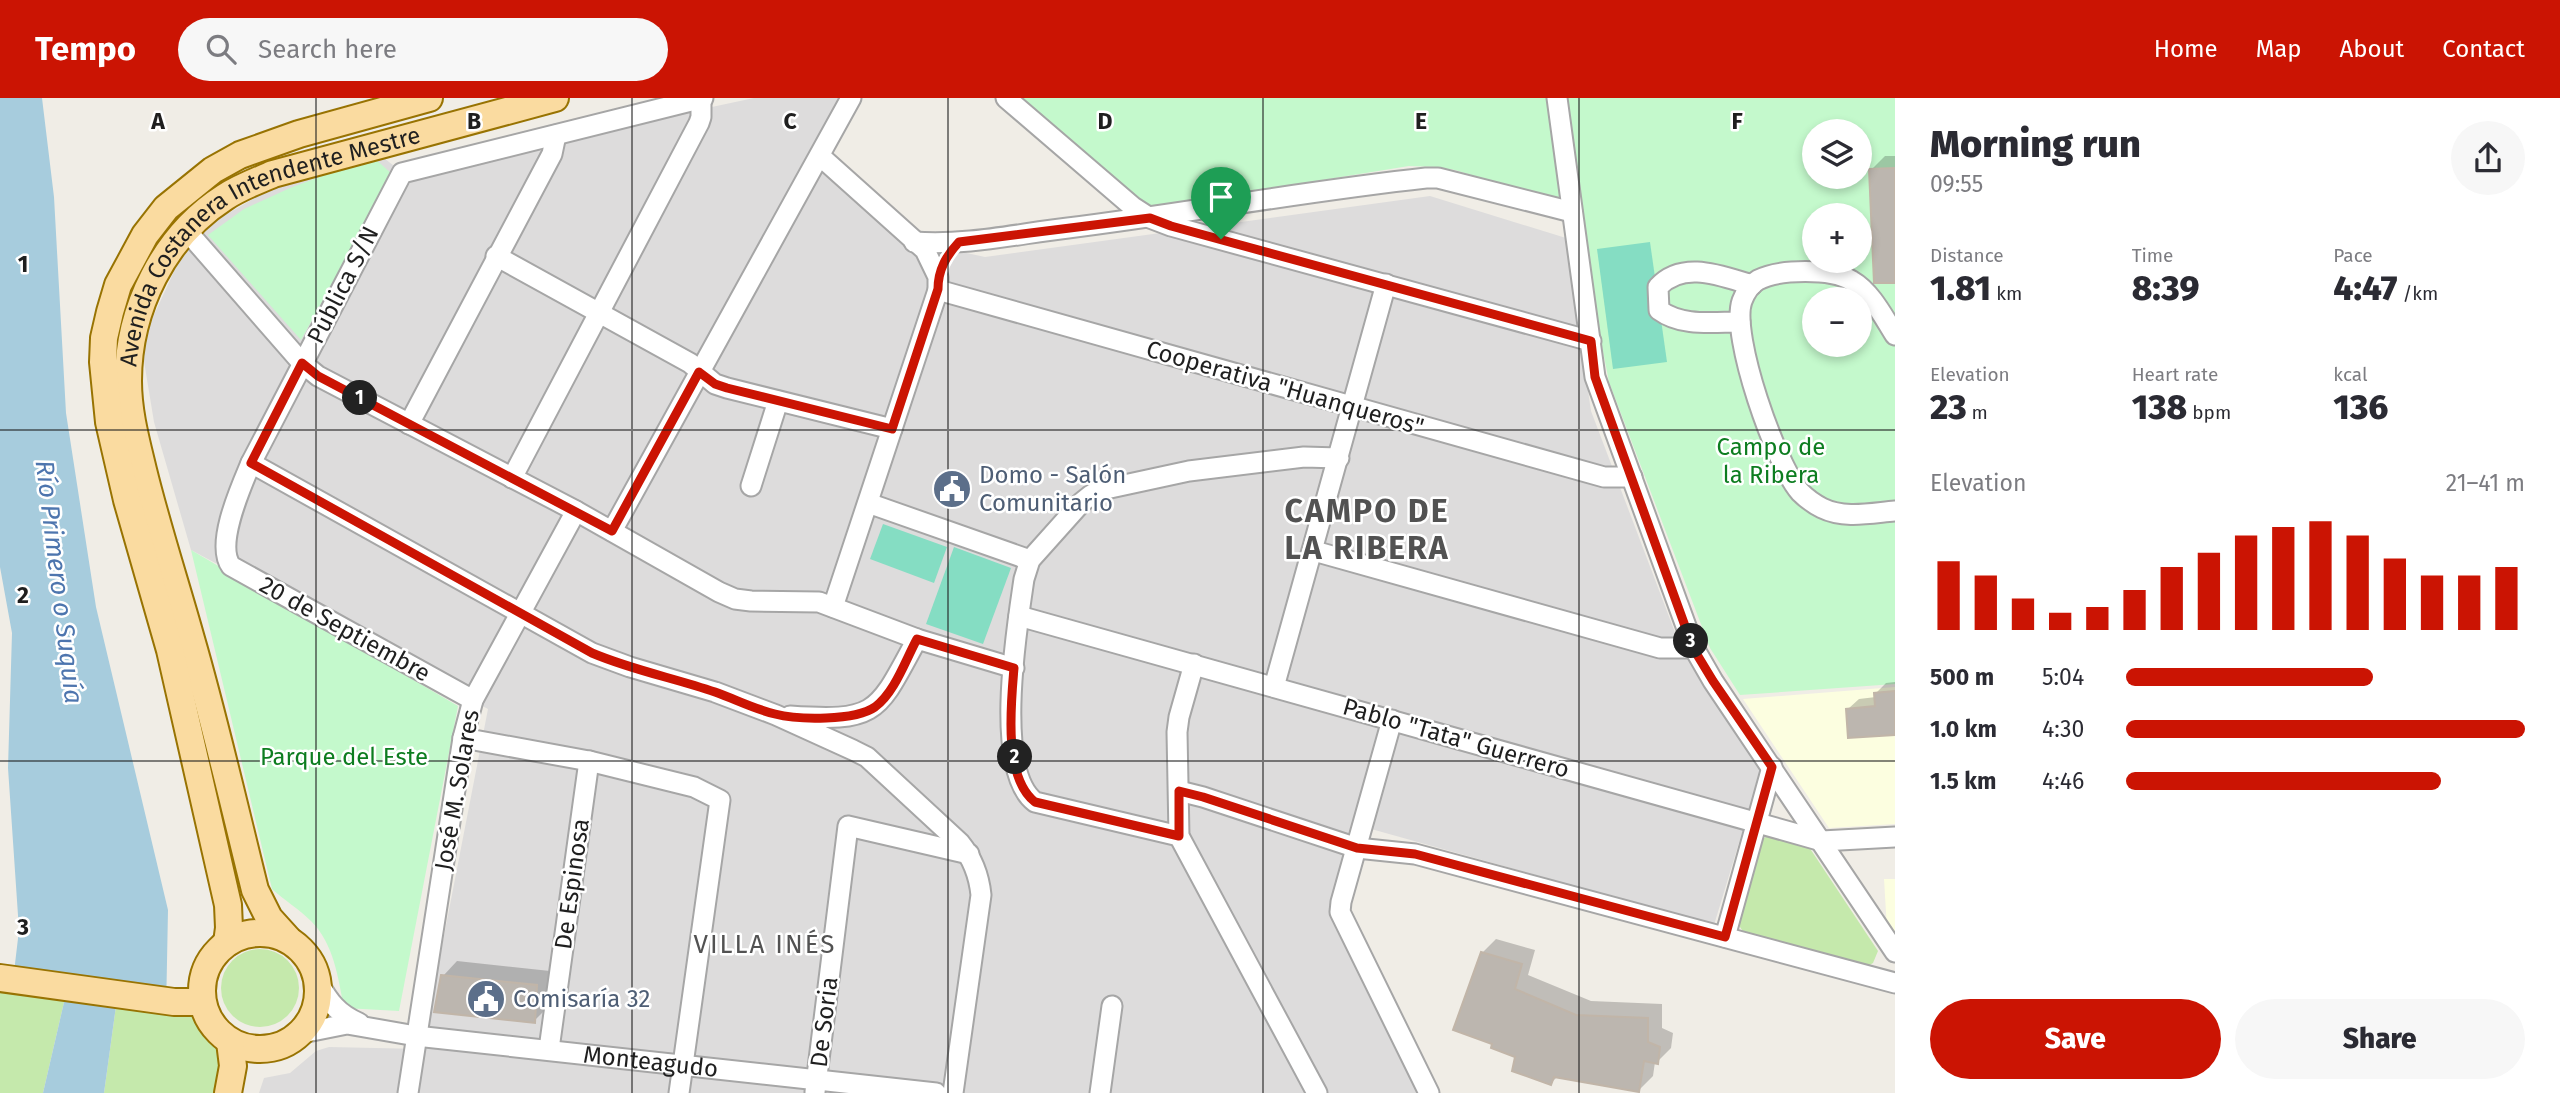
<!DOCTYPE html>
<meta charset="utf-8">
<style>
:root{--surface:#fff;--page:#f7f7f7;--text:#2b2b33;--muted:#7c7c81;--accent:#cb1403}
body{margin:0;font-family:"Fira Sans",sans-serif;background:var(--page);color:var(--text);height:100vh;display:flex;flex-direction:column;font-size:26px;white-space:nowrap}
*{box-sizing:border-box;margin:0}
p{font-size:23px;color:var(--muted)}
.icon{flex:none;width:38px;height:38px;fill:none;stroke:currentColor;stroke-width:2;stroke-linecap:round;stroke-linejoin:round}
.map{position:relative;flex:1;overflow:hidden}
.side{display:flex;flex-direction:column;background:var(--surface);width:665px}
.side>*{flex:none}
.controls{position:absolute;left:1802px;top:21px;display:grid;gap:14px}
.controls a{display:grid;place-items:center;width:70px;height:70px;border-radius:50%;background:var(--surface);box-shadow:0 4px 10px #0003;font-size:35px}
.pin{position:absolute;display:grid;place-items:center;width:60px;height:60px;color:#fff;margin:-72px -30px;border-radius:50% 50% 50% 0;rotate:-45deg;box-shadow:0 0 7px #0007}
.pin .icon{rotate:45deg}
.km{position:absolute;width:35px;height:35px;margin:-18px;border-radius:50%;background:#222;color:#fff;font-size:19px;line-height:35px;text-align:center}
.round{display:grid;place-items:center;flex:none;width:74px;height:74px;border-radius:37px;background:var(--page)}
.head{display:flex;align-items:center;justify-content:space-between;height:119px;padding:0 35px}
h1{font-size:38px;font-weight:800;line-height:52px}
.stats{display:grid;grid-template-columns:repeat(3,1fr);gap:10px;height:119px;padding:7px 35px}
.stats div{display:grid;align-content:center}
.stats b{font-size:35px;font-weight:800}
.stats small{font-size:19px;font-weight:400}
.stats p{font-size:19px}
.chart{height:196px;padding:14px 35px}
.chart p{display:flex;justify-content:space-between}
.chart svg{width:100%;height:126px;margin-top:7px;stroke:var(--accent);stroke-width:6}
.action{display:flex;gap:14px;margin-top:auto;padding:14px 35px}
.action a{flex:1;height:80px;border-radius:42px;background:var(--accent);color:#fff;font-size:28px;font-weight:800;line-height:80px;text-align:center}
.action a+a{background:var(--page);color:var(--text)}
ul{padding:0 35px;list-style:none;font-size:23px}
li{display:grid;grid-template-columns:112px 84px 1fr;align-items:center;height:52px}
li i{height:18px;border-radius:9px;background:var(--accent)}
header{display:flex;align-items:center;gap:42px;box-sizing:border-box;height:98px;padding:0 35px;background:var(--accent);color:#fff}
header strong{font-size:33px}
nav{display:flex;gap:38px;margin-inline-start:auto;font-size:24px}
.search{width:490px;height:63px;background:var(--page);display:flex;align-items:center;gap:18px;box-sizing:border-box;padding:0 24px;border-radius:38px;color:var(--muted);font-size:26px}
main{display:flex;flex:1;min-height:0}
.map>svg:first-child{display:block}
.residential{fill:#dddcdc}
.education{fill:#fcfee0}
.grass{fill:#c5e9ac}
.park{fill:#c4f9cc;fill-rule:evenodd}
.pitch{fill:#85ddc3}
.water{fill:#a7ccdd}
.shadow{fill:#0003}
.building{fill:#bcb6af;stroke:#c1b5a8;stroke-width:2}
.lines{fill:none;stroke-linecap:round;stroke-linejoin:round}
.minor-casing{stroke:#a6a6a6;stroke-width:23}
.major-casing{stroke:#987302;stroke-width:30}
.minor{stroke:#fff;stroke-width:19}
.major{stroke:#fadba0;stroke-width:26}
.route-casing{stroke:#fff;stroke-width:14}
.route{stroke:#cb1403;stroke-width:9}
.grid{fill:none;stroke:#1f1f1f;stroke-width:2;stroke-opacity:0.55}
.labels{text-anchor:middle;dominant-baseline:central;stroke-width:5;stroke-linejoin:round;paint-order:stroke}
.street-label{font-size:24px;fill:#1f1f1f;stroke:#fff}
.park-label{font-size:24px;fill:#0d7d20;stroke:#fff}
.service-label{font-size:24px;fill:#4e5e75;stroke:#fff;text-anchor:start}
.water-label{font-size:26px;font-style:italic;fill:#4d75ae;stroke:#fff}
.neighbourhood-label{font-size:26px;letter-spacing:2px;fill:#525252;stroke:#fff}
.district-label{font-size:32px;font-weight:bold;letter-spacing:2px;fill:#525252;stroke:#fff}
.grid-label{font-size:23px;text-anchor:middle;font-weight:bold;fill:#1f1f1f;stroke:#fff;stroke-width:5;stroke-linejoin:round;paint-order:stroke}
</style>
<header>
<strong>Tempo</strong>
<div class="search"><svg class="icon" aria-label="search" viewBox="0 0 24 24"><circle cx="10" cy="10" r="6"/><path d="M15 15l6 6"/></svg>Search here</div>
<nav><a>Home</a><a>Map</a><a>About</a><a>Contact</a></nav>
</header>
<main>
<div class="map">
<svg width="1895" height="995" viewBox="0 0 1895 995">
<rect width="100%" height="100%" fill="#f0ede6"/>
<!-- residential -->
<path class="residential" d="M754 0H841L823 71 898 140 985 159 1430 98 1566 140 1591 313 1676 537 1761 672 1714 827 1364 729 1335 817 1417 995H259L264 980 290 975 316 953 329 949 422 951 488 611 191 452 154 324 141 245 183 154 220 120 267 93 334 66 375 53 403 75Z"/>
<!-- education -->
<g class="education">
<path d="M1895 589V726L1829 730 1743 601Z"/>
<path d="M1884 781H1895V842L1887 831Z"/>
</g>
<!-- grass -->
<g class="grass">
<path d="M1769 736 1807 746 1878 853 1873 865 1866 869 1744 835 1738 826 1761 743Z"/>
<circle cx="260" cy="890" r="39"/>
<path d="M0 880 207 915 215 930 230 944 228 995H104L116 908 65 900 43 995H0Z"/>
</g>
<!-- park -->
<g class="park">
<path d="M1021 0H1895V586L1740 597 1710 550 1609 284 1601 243 1583 111 1455 72 1436 69 1409 68 1150 110ZM1815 33H1860V79H1815ZM1815 117H1860V163H1815ZM1815 201H1860V247H1815Z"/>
<path d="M373 59 392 76 301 242 208 137 244 111 290 90Z"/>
<path d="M191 452 458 608 399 913 344 910C338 879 334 846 311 823 299 811 284 802 272 791Z"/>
</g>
<!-- pitch -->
<g class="pitch">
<path d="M1650 144 1667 264 1613 271 1597 151Z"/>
<path d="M883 426 947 449 934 485 870 461Z"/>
<path d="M954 449 1011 470 983 546 926 526Z"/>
</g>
<!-- water -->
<path class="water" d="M0 0H42L54 99 66 315 96 509 168 812 166 915 116 908 104 995H43L65 900 12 891 19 832 8 670 12 535 0 469Z"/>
<!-- shadow -->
<g class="shadow">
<path d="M1885 58H1895V183L1871 72Z"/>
<path d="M959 376 964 377 969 383 968 388 956 400H950L946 397 945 388Z"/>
<path d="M1895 584V635L1848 611 1859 601 1876 599V595L1886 585Z"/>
<path d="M1496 841 1535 852 1528 877 1591 903 1662 906V930L1673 935 1671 950 1657 964H1655L1653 978 1639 992 1558 978 1551 985 1517 958 1482 855Z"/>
<path d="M457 863 550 873 548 909 534 923 443 878Z"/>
</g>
<!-- building -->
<g class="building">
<path d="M1895 70V185H1874L1869 71Z"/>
<circle cx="953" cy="392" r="10"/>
<path d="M1895 593V637L1848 640 1846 611 1875 608 1874 595Z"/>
<path d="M1481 854 1522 866 1515 891 1576 917 1648 920V944L1660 949 1658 966 1644 963 1639 994 1554 979 1551 987 1512 973 1515 959 1491 950 1492 946 1453 932Z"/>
<path d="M441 877 537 887 535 925 434 914Z"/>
</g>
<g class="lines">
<defs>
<g id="minor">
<path d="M1006 0 1133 109 1150 120 1171 128 1591 243"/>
<path d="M1557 0 1595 279 1694 550 1713 583 1895 854"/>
<path d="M820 58 925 152 938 179V192L833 509"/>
<path d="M186 132 302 265 318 278 576 413 719 494 735 501 751 503 819 504 917 541 1014 570"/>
<path d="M914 144C965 148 1017 136 1068 130 1187 115 1306 93 1426 80H1438L1572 114"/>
<path d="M496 158 690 265 715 286 727 290 892 331"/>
<path d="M938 192 1604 379H1632"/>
<path d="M1740 224C1713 224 1682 229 1659 212L1658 189C1683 162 1721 178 1752 187"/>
<path d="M1895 237C1883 218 1871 194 1852 183 1832 170 1779 171 1758 182 1751 186 1745 195 1742 203 1730 237 1776 367 1800 394 1806 400 1814 406 1822 410 1844 421 1871 415 1895 413"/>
<path d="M409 326 552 56 556 37"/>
<path d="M251 365 592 555 630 569 715 594 776 617 853 652 867 659 960 745C973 761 979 777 981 797L953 995"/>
<path d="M512 380 699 25 701 19V0"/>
<path d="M751 388 778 303"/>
<path d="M868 405 1030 462"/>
<path d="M612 433 851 0"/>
<path d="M1314 453 1660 550H1694"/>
<path d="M1019 518 1822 743 1895 739"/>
<path d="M1194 566 1179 619 1177 634 1179 738 1317 995"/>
<path d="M1274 589 1386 186"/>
<path d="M473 602 231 468C215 446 241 389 251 365L402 75 703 0"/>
<path d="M790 618C878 624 877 615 917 541"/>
<path d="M1392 622 1341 804 1340 814 1429 995"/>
<path d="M463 640 589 663 694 689 720 702 679 995"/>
<path d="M1179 693 1203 699 1357 750 1415 756 1895 885"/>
<path d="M1179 738 1035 704C993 672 1017 529 1024 481L1030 462 1081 405 1091 397 1101 392 1189 373 1304 359 1339 360"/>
<path d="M1725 839 1772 669"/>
<path d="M318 884C329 904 338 916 359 925"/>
<path id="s1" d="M302 935 347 926 416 938 936 995"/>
<path d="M549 951 589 663"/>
<path d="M815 994 848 728 969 756"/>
<path d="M408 995 463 640 473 602 576 413"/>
<path d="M1100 995 1112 908"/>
</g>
<g id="major">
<circle cx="260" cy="893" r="58"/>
<path id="s2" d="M288 841 269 820 255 792C234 708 215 624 191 541 175 484 157 429 143 372 136 343 128 314 128 283 128 211 164 138 225 99 240 89 257 83 273 76L555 0"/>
<path d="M227 845 229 830 228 807 170 552 127 402 109 324 103 264 104 240 110 214 118 187 145 137 166 110 213 72 240 57 299 36 429 0"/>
<path d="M0 880 174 904H202"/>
<path d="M228 995 233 968 230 944"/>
</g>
</defs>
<!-- minor casing -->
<use href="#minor" class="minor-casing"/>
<!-- major casing -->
<use href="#major" class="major-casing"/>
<!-- minor -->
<use href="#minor" class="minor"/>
<!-- major -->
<use href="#major" class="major"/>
</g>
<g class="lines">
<defs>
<path id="route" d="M1150 120 1171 128 1591 243 1595 279 1600 293 1693 550 1713 583 1772 669 1725 839 1415 756 1357 750 1203 699 1179 693V738L1035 704C1003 679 1011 606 1014 570L917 541C905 563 895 594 875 609 855 623 798 622 775 616 754 611 735 601 715 594 674 580 632 572 592 555L251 365 302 265 318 278 612 433 699 274 715 286 727 290 892 331 938 191C938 172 946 158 959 144Z"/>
</defs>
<!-- route casing -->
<use href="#route" class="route-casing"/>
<!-- route -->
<use href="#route" class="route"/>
</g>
<!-- grid -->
<path class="grid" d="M316 0V995M632 0V995M948 0V995M1263 0V995M1579 0V995M0 332H1895M0 663H1895"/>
<!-- icons -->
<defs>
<symbol id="civic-disc" viewBox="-11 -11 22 22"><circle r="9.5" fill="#5c6f8a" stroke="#fff"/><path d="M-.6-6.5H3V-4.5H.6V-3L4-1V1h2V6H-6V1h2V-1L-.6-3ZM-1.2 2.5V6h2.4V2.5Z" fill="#fff"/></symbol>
</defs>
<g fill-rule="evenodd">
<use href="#civic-disc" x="930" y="369" width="44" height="44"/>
<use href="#civic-disc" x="464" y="879" width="44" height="44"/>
</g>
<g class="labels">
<!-- street labels -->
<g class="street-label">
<text stroke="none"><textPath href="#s2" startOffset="803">Avenida Costanera Intendente Mestre</textPath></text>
<text transform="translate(343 187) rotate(-63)">Pública S/N</text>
<text transform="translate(1285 290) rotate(16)">Cooperativa "Huanqueros"</text>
<text transform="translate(345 531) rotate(29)">20 de Septiembre</text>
<text transform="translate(1456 640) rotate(16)">Pablo "Tata" Guerrero</text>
<text transform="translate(457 692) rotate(-80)">José M. Solares</text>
<text transform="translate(572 786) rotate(-82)">De Espinosa</text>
<text transform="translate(824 924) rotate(-83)">De Soria</text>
<text stroke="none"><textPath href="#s1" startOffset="352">Monteagudo</textPath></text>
</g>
<!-- park labels -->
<g class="park-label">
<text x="1771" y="349">Campo de<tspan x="1771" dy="28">la Ribera</tspan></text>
<text x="344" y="659">Parque del Este</text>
</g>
<!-- service labels -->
<g class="service-label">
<text x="979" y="377">Domo - Salón<tspan x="979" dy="28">Comunitario</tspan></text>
<text x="513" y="901">Comisaría 32</text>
</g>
<!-- water labels -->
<g class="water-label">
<text transform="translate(59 484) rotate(83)">Río Primero o Suquía</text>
</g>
<!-- neighbourhood labels -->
<g class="neighbourhood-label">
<text x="765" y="846">VILLA INÉS</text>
</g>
<!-- district labels -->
<g class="district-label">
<text x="1367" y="413">CAMPO DE<tspan x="1367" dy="37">LA RIBERA</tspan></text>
</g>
</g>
<g class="grid-label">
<text x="158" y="31">A</text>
<text x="474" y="31">B</text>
<text x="790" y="31">C</text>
<text x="1105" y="31">D</text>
<text x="1421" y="31">E</text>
<text x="1737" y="31">F</text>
<text x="23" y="174">1</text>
<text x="23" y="505">2</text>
<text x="23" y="837">3</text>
</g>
</svg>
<div class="controls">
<a><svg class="icon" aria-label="layers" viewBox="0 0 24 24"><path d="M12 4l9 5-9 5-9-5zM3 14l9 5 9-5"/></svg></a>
<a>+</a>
<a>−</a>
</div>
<div class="pin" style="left:1221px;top:141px;background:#1e9e55"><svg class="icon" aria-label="arrive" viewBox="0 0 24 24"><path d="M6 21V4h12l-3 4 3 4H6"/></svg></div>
<b class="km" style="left:360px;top:300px">1</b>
<b class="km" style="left:1015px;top:659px">2</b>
<b class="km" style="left:1691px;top:543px">3</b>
</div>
<section class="side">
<div class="head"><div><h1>Morning run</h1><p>09:55</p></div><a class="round"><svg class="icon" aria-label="share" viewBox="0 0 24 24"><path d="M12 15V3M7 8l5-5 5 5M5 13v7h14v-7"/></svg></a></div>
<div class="stats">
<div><p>Distance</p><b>1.81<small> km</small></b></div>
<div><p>Time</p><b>8:39</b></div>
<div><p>Pace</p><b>4:47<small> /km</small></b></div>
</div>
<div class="stats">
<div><p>Elevation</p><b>23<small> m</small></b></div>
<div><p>Heart rate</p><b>138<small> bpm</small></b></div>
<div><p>kcal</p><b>136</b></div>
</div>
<div class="chart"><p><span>Elevation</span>21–41 m</p>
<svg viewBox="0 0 160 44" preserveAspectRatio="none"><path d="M5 44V20M15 44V25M25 44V33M35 44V38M45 44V36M55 44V30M65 44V22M75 44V17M85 44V11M95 44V8M105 44V6M115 44V11M125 44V19M135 44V25M145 44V25M155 44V22"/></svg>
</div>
<ul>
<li><b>500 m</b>5:04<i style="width:62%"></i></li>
<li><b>1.0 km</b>4:30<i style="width:100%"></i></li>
<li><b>1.5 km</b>4:46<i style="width:79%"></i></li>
</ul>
<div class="action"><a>Save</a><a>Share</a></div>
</section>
</main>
